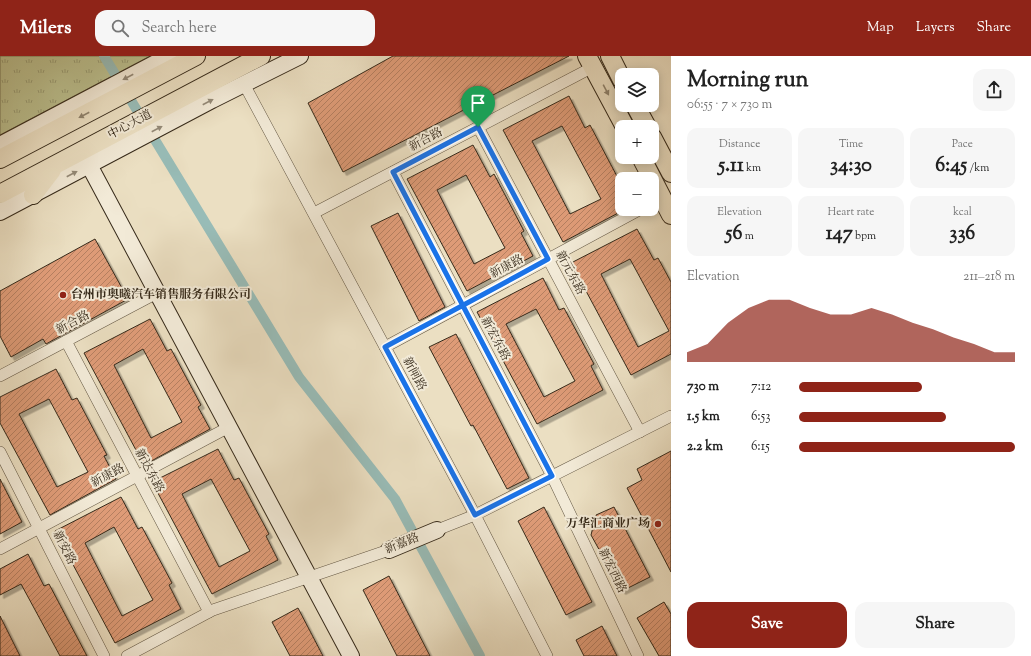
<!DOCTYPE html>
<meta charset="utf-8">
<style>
:root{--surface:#fff;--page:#f6f6f6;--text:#222;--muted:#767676;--accent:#8f2418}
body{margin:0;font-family:"Sorts Mill Goudy","Noto Serif SC",serif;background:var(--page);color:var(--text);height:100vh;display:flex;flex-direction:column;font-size:15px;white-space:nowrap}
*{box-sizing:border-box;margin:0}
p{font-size:13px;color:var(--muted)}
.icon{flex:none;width:22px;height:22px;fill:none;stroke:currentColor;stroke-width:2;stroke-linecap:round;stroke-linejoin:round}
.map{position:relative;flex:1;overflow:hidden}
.details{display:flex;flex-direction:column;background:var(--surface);width:360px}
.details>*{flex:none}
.controls{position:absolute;left:615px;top:12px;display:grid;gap:8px}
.controls a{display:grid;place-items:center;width:44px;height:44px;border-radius:8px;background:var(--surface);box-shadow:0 2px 10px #0003;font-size:20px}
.pin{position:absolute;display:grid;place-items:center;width:34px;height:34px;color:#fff;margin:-41px -17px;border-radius:50% 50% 50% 0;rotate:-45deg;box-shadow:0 0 4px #0007}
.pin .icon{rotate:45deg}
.round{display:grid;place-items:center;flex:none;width:42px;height:42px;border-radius:12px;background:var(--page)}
.overview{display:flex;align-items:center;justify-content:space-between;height:68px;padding:0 16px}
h1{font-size:22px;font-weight:700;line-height:30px}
.figures{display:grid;grid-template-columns:repeat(3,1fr);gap:6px;height:68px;padding:4px 16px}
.figures div{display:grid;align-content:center;border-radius:10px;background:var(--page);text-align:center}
.figures b{font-size:20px;font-weight:700}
.figures small{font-size:11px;font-weight:400}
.figures p{font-size:11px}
.chart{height:112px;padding:8px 16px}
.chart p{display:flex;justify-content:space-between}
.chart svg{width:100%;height:72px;margin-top:4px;fill:var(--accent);opacity:.7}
.primary-button{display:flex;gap:8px;margin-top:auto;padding:8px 16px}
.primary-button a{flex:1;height:46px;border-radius:12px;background:var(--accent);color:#fff;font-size:16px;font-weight:700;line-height:46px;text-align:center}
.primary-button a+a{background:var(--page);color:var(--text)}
ul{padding:0 16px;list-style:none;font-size:13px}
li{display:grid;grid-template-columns:64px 48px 1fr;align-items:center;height:30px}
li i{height:10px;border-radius:5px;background:var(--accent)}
header{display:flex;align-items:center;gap:24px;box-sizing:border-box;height:56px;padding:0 20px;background:var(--accent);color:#fff}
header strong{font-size:19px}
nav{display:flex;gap:22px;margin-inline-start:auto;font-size:14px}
.search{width:280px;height:36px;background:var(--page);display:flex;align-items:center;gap:10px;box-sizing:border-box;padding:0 14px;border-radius:12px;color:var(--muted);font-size:15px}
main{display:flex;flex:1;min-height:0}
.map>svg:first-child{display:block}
.park{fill:url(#park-tufts);stroke:#797655}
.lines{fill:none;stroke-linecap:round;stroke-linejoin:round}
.canal{stroke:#98bcb7;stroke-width:10}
.building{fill:url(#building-hatch);stroke:#362a1a;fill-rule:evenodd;filter:url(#shadow)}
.street-casing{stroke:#635744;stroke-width:12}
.secondary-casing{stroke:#362a1a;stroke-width:18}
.primary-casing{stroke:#362a1a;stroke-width:20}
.street{stroke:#f2ead7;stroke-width:11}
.secondary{stroke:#f2ead7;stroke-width:16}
.primary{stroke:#ebdfc2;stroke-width:18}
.oneway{fill:#948a78}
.oneway2{fill:#90846e}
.route-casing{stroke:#fff;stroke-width:8}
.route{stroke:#1a73e8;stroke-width:5}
.poi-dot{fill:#8f2418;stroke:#f2ead7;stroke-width:1.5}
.labels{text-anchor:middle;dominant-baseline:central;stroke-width:4;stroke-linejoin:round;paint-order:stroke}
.street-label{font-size:12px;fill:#362a1a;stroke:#f2ead7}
.poi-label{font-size:12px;font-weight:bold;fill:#362a1a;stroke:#f2ead7;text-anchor:start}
</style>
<header>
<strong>Milers</strong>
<div class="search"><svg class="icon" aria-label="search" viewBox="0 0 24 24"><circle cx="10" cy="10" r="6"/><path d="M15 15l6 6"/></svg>Search here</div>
<nav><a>Map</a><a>Layers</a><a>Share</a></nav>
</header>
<main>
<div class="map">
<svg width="671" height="600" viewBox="0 0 671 600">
<defs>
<pattern id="park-tufts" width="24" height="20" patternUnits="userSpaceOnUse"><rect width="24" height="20" fill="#bcc190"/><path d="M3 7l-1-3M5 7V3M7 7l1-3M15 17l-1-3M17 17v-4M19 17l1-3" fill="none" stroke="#9a9d75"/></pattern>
<pattern id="building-hatch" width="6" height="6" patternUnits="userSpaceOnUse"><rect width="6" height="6" fill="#de9b77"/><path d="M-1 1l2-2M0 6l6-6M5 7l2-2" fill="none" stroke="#b57f61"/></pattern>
<filter id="shadow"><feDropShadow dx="3.5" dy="3.5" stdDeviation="0" flood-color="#0004"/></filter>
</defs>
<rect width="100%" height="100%" fill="#ebdfc2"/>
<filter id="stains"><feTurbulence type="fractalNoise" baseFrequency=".005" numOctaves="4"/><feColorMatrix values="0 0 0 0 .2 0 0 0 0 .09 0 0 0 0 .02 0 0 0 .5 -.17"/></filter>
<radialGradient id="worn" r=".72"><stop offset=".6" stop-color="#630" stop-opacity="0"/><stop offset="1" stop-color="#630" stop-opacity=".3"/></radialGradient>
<!-- park -->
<path class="park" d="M0 0H150L0 79Z"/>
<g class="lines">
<!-- canal -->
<path class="canal" d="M104 0 299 321 395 443 480 600"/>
</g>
<!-- building -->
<g class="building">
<path d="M393 0H569L343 116 308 47Z"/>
<path d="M569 40 585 72 590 69 620 126 617 128 622 137V155L563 186 503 74ZM562 70 601 143 570 158 532 85Z"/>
<path d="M473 89 490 121 494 118 524 175 521 177 533 200 467 235 407 123ZM466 119 505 192 474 208 437 134Z"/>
<path d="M398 157 445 251 419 265 371 170Z"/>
<path d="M637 173 654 204 658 202 671 226V298L631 319 571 207ZM630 203 669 275 638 291 601 218Z"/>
<path d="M95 183 128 243 46 288 43 283 11 301 0 280V235Z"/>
<path d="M543 222 559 254 564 252 594 308 591 310 603 334 537 368 477 256ZM536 253 575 325 544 341 506 268Z"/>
<path d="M150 263 167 295 171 293 201 349 198 351 210 373 144 409 84 297ZM143 293 182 366 151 382 114 309Z"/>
<path d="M456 278 529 422 507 433 473 369 471 370 429 291Z"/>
<path d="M56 313 72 344 77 342 107 399 104 400 116 423 50 459 0 367V341ZM49 343 88 416 57 431 19 358Z"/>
<path d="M218 393 234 424 239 422 269 478 266 480 278 504 212 538 152 426ZM211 423 250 495 219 511 182 438Z"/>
<path d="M671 395V516L627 432 642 424 637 413Z"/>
<path d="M0 423 22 466 0 478Z"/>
<path d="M121 441 138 473 142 471 172 527 169 529 181 553 115 587 55 475ZM114 471 153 544 122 560 85 487Z"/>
<path d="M544 451 592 546 566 559 518 465Z"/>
<path d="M614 451 650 521 622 535 591 479 596 459Z"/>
<path d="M28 498 44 530 49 528 87 600H60L21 528 0 539V513Z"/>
<path d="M389 520 430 600H397L363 534Z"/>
<path d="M664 546 671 558V600H659L637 562Z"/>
<path d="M298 552 323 600H290L272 566Z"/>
<path d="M0 560 20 600H0Z"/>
<path d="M602 570 617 600H584L576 584Z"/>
</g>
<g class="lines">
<defs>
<g id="street">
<path d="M244 28 475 459 547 600"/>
<path d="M478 71 640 376"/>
<path d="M393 116 552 420 638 600"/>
<path d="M314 157 593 11"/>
<path d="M66 285 209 556"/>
<path d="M385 291 641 153"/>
<path d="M0 320 157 237"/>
<path d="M0 396 104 600"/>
<path d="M437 474 475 459 671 360"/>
<path d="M0 493 229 371"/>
<path d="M127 600 213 554 389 494"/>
</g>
<g id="secondary">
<path d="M0 89 169 0"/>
<path d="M89 109 351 600"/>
<path d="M0 156 212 44 300 0"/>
<path d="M389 494 437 474"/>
</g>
<g id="primary">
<path d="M587 0 625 71"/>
<path d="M610 0 622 24"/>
<path d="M635 49 647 71"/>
<path d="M652 81 671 117"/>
<path d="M641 101 671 159"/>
<path d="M0 103 196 0"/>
<path d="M0 138 261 0"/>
<path d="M33 139 52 114"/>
</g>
</defs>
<!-- street casing -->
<use href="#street" class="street-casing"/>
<!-- secondary casing -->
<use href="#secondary" class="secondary-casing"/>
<!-- primary casing -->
<use href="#primary" class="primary-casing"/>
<!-- street -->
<use href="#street" class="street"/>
<!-- secondary -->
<use href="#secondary" class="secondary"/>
<!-- primary -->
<use href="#primary" class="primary"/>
</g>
<!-- one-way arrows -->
<defs><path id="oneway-solid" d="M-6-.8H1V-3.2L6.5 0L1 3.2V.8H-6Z"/></defs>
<g class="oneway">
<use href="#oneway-solid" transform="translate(128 21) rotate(152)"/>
<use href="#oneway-solid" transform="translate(208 46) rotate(-28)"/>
<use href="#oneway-solid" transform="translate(157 73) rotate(-28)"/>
<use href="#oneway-solid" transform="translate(72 118) rotate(-28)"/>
</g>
<g class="oneway2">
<use href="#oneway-solid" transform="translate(606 34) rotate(62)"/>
<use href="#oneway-solid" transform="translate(84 59) rotate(152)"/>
</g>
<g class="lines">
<defs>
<path id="route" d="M478 71 548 203C494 233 439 262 385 291L475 459 552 420C499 319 446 217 393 116L478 71"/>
</defs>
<!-- route casing -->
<use href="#route" class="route-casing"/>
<!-- route -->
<use href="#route" class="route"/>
</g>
<!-- markers -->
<g class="poi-dot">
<circle cx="63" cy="239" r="4"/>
<circle cx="658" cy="468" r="4"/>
</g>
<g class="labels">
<!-- street labels -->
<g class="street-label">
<text transform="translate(130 69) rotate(-28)">中心大道</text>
<text transform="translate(426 84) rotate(-28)">新合路</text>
<text transform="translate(507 211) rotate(-28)">新康路</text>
<text transform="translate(570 217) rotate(62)">新元东路</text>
<text transform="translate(73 267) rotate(-28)">新合路</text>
<text transform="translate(495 283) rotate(62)">新宏东路</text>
<text transform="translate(414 318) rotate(62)">新闸路</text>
<text transform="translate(149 415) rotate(62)">新达东路</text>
<text transform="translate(108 420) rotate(-28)">新康路</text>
<text transform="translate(402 488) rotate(-22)">新嘉路</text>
<text transform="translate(64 492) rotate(63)">新安路</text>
<text transform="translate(612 515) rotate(64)">新宏西路</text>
</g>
<!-- poi labels -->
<g class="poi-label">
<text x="71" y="239">台州市奥曦汽车销售服务有限公司</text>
<text x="650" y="468" text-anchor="end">万华汇商业广场</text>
</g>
</g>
<rect width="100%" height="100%" filter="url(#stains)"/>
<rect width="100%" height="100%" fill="url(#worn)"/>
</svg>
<div class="controls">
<a><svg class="icon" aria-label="layers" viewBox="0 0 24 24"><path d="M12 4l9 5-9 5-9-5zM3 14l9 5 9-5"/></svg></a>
<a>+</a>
<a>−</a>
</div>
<div class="pin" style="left:478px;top:71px;background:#1e9e55"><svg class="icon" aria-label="arrive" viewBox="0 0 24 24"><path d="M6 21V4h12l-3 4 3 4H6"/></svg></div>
</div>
<section class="details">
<div class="overview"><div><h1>Morning run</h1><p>06:55 · 7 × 730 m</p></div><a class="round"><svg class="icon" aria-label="share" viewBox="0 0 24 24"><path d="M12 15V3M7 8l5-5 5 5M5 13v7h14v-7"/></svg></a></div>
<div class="figures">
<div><p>Distance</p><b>5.11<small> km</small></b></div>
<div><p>Time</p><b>34:30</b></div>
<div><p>Pace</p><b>6:45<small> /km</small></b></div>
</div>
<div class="figures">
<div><p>Elevation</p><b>56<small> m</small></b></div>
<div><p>Heart rate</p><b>147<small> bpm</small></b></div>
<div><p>kcal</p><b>336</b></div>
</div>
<div class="chart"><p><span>Elevation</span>211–218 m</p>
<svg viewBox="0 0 160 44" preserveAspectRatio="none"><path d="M0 44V38L10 33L20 20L30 11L40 6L50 6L60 11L70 15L80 15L90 11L100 15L110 20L120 24L130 29L140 33L150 38L160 38V44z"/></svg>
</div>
<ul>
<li><b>730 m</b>7:12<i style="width:57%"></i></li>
<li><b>1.5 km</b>6:53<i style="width:68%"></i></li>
<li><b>2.2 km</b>6:15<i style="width:100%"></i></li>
</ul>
<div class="primary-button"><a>Save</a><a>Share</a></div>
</section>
</main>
